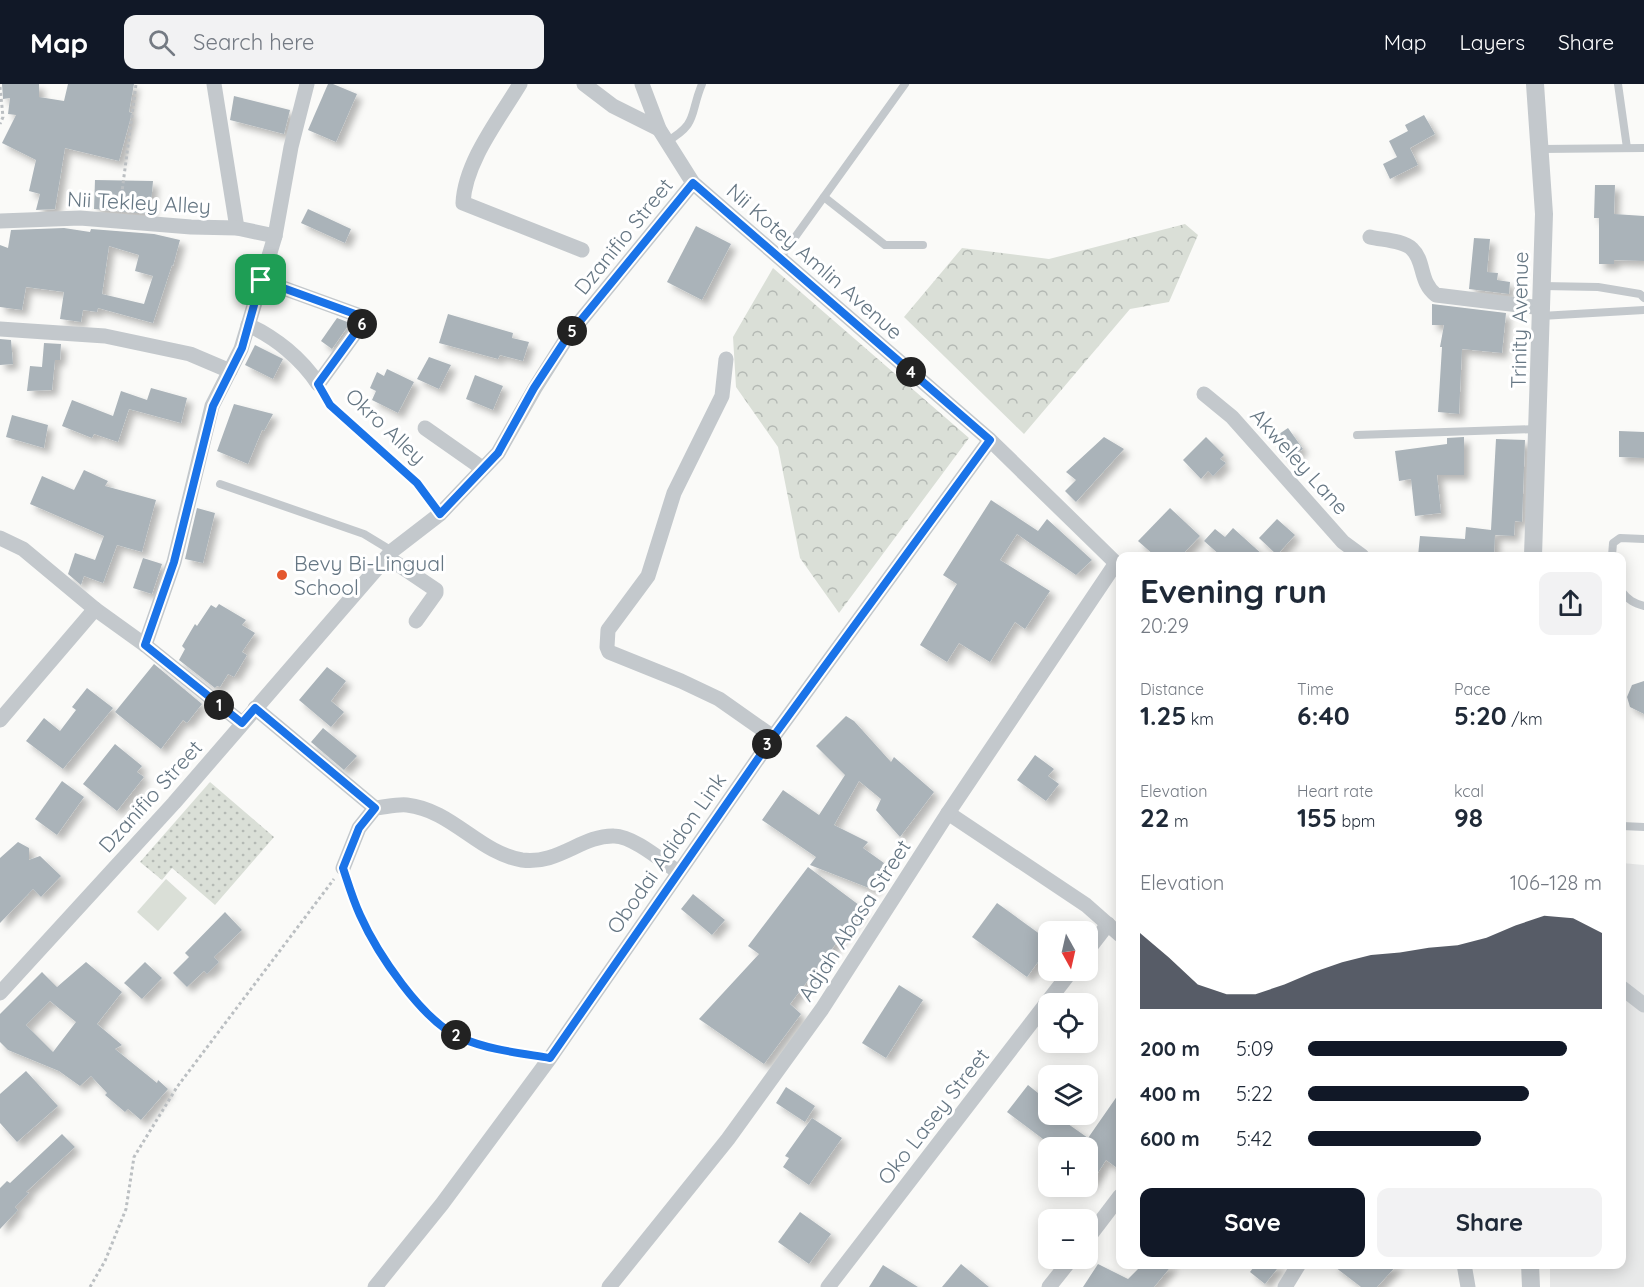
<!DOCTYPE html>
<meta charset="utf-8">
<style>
:root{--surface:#fff;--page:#f2f2f3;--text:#1f2937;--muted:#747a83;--accent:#111827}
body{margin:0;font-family:Quicksand,sans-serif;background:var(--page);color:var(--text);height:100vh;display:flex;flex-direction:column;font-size:22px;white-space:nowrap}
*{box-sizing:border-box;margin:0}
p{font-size:20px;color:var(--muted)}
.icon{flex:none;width:33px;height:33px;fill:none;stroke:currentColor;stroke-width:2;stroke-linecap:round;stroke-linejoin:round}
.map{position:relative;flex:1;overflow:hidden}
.drawer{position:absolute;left:1116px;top:468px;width:510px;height:717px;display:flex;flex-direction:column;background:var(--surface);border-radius:12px;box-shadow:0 3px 15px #0003}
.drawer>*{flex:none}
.needle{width:39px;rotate:172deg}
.fabs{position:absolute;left:1038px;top:837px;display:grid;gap:12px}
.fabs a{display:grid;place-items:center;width:60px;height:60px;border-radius:12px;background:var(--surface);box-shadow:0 3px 15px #0003;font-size:30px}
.pin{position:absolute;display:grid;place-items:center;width:51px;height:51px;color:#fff;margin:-26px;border-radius:12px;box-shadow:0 3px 9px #0006}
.km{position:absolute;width:30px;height:30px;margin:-15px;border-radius:50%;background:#222;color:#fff;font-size:16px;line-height:30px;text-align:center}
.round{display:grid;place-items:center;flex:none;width:63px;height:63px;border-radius:12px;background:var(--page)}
.headline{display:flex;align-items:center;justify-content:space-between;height:102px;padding:0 24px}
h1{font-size:33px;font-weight:700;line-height:45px}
.stats{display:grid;grid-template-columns:repeat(3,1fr);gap:9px;height:102px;padding:6px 24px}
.stats div{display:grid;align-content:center}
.stats b{font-size:26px;font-weight:700}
.stats small{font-size:16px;font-weight:400}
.stats p{font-size:16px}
.chart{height:168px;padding:12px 24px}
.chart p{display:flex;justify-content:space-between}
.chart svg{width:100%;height:108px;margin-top:6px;fill:var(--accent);opacity:.7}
.action{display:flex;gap:12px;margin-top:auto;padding:12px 24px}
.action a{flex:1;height:69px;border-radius:12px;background:var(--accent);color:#fff;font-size:24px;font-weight:700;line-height:69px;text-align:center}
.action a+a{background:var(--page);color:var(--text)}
ul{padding:0 24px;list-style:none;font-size:20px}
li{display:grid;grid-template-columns:96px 72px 1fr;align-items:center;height:45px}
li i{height:15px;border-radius:8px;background:var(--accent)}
header{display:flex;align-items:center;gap:36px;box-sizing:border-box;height:84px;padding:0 30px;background:var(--accent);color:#fff}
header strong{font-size:28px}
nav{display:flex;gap:33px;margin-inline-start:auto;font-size:21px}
.search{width:420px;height:54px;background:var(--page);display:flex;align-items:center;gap:15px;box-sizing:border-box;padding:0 21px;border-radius:12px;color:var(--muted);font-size:22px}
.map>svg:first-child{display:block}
.built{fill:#e8e9e9}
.grass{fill:url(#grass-dots)}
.forest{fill:url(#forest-crowns)}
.garden{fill:#dadfd7}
.building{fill:#aab3b9;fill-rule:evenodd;filter:url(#shadow)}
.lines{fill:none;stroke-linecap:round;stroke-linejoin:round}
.path{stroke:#bbbfc2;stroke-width:3;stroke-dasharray:3 3;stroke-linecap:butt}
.service{stroke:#c3c8cc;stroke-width:8}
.minor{stroke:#c3c8cc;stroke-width:15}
.tertiary{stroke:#c3c8cc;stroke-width:18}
.route-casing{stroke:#fff;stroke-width:12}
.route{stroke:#1a73e8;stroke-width:8}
.poi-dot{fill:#e4572e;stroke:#fff;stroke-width:2}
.labels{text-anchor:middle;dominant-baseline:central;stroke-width:6;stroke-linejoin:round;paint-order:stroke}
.street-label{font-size:21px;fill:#657683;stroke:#fff}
.poi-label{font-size:21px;fill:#657683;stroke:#fff;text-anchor:start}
</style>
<header>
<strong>Map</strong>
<div class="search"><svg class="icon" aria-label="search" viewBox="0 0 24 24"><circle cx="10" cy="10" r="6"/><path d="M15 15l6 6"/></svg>Search here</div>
<nav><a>Map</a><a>Layers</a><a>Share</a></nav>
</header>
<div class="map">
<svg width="1644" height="1203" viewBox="0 0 1644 1203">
<defs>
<pattern id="grass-dots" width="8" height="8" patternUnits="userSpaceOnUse" patternTransform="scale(1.5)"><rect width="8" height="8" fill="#dadfd7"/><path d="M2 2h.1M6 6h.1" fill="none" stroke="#b4b9b4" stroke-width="1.8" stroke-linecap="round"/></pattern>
<pattern id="forest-crowns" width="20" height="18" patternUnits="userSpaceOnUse" patternTransform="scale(1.5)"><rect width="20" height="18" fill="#dadfd7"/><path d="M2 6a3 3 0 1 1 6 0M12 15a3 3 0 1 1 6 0" fill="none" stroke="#b4b9b4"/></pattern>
<filter id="shadow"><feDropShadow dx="5.5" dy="5.5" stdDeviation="3" flood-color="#0004"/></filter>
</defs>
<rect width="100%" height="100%" fill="#fafaf8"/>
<!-- built -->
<path class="built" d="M1622 779 1644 781V1203H1550V1181L1622 1180Z"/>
<!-- grass -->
<path class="grass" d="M210 698 274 753 215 821 172 784 162 796 140 778Z"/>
<!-- forest -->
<g class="forest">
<path d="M1185 140 1198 151 1169 218 1130 225 1024 350 904 233 962 164 1049 175Z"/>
<path d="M773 184 969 354 839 529 800 474 778 363 736 303 733 253Z"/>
</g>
<!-- garden -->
<path class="garden" d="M166 795 187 814 158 847 137 828Z"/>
<!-- building -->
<g class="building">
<path d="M2 0H39V13L64 17 68 0H134L129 28 132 29 119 77 65 64 55 125 36 126 40 110 29 107 36 76 2 59 16 31 8 30 10 14 3 15Z"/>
<path d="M328 0H333L357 10 336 58 308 46Z"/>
<path d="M234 12 290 26 284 50 230 36Z"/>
<path d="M1424 31 1435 50 1410 64 1418 81 1390 95 1383 80 1397 73 1389 57 1408 47 1405 41Z"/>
<path d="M95 96 153 97 150 130 94 125Z"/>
<path d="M1595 101H1615L1614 130 1644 132V177L1614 176V180H1599V134H1594Z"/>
<path d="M308 125 351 145 345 159 301 139Z"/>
<path d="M696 142 731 160 702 216 667 198Z"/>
<path d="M64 144 90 148 91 145 154 150 180 156 173 182 172 181 153 239 98 224 97 228 83 226 81 238 60 235 64 208 26 203 22 226 0 223V161L8 164 11 146ZM109 162 139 171 135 187 153 192 144 220 102 210Z"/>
<path d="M1474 154 1490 155 1487 188 1498 189 1497 196 1510 198 1509 210 1469 205Z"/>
<path d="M1432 220 1506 229 1502 269 1462 265 1459 330 1438 328 1442 263H1440L1444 241H1432Z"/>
<path d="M448 230 513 249 512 254 529 258 523 277 500 271 498 275 439 259Z"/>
<path d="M337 234 350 239 332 265 321 257Z"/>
<path d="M0 255 11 256 13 280 0 281Z"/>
<path d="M44 259 61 260 60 276H55L52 306 27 307 30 282 42 283Z"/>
<path d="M255 261 283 275 273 295 245 281Z"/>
<path d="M429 273 451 281 439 305 417 295Z"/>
<path d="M387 285 414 298 398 329 372 316 376 307 370 304 377 288 384 292Z"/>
<path d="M475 291 503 302 493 326 466 315Z"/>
<path d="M151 304 187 314 181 339 129 325 118 358 94 350 92 354 62 342 72 316 113 332 121 307 147 316Z"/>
<path d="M234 320 273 330 264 347 262 346 248 380 217 367Z"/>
<path d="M12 331 48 341 44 364 6 353Z"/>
<path d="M1288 344 1303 365 1288 375 1273 354Z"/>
<path d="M1619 347 1644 348V374L1619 373Z"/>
<path d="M1104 353 1124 365 1076 418 1065 407 1076 396 1066 388Z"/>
<path d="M1206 353 1224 371 1220 375 1226 379 1213 392 1208 387 1201 395 1183 376Z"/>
<path d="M1464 353V391H1437L1441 429 1415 432 1411 395 1399 397 1395 367 1447 360V354Z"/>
<path d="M1496 355 1525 356 1522 438 1515 437 1514 452 1495 451 1494 472H1418L1420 452 1465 455 1466 443 1491 446Z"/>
<path d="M84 386 108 397 105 402 156 416 142 468 117 461 103 499 84 492 81 501 68 490 75 469 95 476 104 452 30 420 42 392 74 406Z"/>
<path d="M991 416 1038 447 1047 435 1092 476 1076 491 1017 450 1000 476 1050 507 1025 545 1015 538 990 578 959 559 947 578 920 561 957 500 943 491Z"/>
<path d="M197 424 215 429 203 479 185 475Z"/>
<path d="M1170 424 1200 452 1181 472H1155L1138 457Z"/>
<path d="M1277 435 1295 451 1277 471 1259 454Z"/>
<path d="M1233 444 1264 472H1221L1204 457 1215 445 1225 453Z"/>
<path d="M143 474 162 480 152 510 133 504Z"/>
<path d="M219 520 246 536 242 541 255 549 242 568 247 571 234 593 228 590 220 603 217 602 215 604 179 576 185 565 182 562 195 540 197 542 211 521 216 524Z"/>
<path d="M154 580 202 620 187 639 183 636 161 665 115 628Z"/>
<path d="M327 583 346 597 331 617 344 628 331 643 299 616Z"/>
<path d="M1644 597V630L1630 623 1627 613 1632 601Z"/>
<path d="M87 604 113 624 63 685 26 657 44 634 60 647 76 626 72 623Z"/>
<path d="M846 632 854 637 891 678 894 673 934 708 900 753 876 726 881 715 859 697 834 741 868 758 863 764 884 779 874 806 810 781 816 773 762 736 783 706 819 731 845 691 816 662Z"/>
<path d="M323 644 357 672 344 686 311 658Z"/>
<path d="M115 660 142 682 137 688 144 693 117 727 83 700Z"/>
<path d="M1035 671 1054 685 1048 692 1059 700 1046 717 1017 696Z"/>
<path d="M62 697 84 713 57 751 35 735Z"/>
<path d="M18 758 29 764V776L40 772 61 792 41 813 33 805 0 839V774Z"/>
<path d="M808 783 863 824 790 920 801 930 764 980 699 935 759 870 748 862Z"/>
<path d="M693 810 725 836 712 851 681 825Z"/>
<path d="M997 819 1048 856V864L1027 893 972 853Z"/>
<path d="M225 828 242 846 214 873 219 878 207 890 204 887 187 903 173 889 189 873 185 869Z"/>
<path d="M86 878 122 908 97 940 122 961 115 965 157 999 158 996 168 1005 141 1036 128 1025 125 1028 105 1011 107 1009 91 992 80 1002 59 987 8 966 0 958V930L42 888 57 903ZM50 917 76 938 53 968 26 941Z"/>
<path d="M145 878 162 894 142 915 124 899Z"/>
<path d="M899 901 923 916 886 974 862 959Z"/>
<path d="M26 987 58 1022 17 1058 0 1039V1010Z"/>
<path d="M1028 1001 1048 1017V1030H1054L1088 1054 1120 1008V1086L1106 1076 1088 1104V1064H1048L1043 1055 1007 1028Z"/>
<path d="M786 1003 815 1022 805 1038 776 1019Z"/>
<path d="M812 1034 842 1054 809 1101 783 1083 789 1074 785 1072Z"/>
<path d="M62 1050 75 1063 26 1108 29 1109 15 1123 18 1126 0 1145V1104L7 1097 10 1099Z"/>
<path d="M800 1128 831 1150 809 1180 778 1158Z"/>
<path d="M961 1180 989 1203H942Z"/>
<path d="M1098 1180 1128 1195 1143 1180H1173L1154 1203H1083Z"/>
<path d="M1256 1180H1281L1265 1200 1250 1188Z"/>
<path d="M1331 1180H1398L1377 1203H1361Z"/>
<path d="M883 1181 918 1203H869Z"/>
</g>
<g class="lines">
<!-- path -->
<g class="path">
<path d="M0 3 3 33 0 40"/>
<path d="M120 123 136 0"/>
<path d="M325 312 331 321 417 398 432 419"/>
<path d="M347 797 360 832 397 894 429 932 458 953 488 964 533 971"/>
<path d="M90 1203 105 1177 126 1125 134 1073 177 1003 334 795"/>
</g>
<!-- service -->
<g class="service">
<path d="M1618 0 1627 64"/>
<path d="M666 58C699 39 689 31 702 0"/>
<path d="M1541 65 1644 64"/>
<path d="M824 113 885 161H923"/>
<path d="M780 174 905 0"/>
<path d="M1543 202 1598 203 1640 210 1644 214"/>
<path d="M1541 232 1644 226"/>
<path d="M1357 351 1537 345"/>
<path d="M220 400 364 450 392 467"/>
<path d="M1612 472 1613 459 1620 454 1644 455"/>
<path d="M1622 508C1628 516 1634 519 1644 522"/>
<path d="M1622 742 1644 743"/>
</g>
<!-- minor -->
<g class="minor">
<path d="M214 0 237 144"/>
<path d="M520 0C499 35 465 78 463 119L582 166"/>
<path d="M584 0 613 22 659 45"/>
<path d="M642 0 659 45 693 99 990 356 1120 483"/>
<path d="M0 137 80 134 191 143 237 144 275 152"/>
<path d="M1370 153C1381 156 1403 156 1412 165 1425 177 1419 198 1436 211L1542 224"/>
<path d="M248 241C275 253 302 275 318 300L366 234 261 196"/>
<path d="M0 245 105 252 190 270 230 287"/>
<path d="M726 275 722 312 674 409 648 492 608 546 607 563 609 568 681 597 719 615 773 653"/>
<path d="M1204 310 1232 333 1343 458 1362 472"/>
<path d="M425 344 482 384"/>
<path d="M0 454 23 465 95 525 145 561 242 639"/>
<path d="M387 473 436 506V509L416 537"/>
<path d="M145 561 174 478 212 322 241 265 275 152 291 63 307 0"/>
<path d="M255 624 375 724"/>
<path d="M0 636 95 525"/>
<path d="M948 729 1086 821 1120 851"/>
<path d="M343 784 359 744 375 724C386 723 397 720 407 721 452 726 479 769 522 776 558 781 582 751 614 752 633 752 662 777 678 788"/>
<path d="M1088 866 1108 840"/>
<path d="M1622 904 1644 921"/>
<path d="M0 909 174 719 392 467 440 430 498 369 535 304 568 252 693 99"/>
<path d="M1088 1154 1120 1112"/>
<path d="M1464 1180 1468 1203"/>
<path d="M375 1203 442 1120 550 974 773 653 990 356"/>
<path d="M609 1203 728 1055 822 925 948 729 1116 479"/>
<path d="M828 1203 1072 886"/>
<path d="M1049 1203 1072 1174"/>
<path d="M1285 1203 1299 1180"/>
</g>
<!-- tertiary -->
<g class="tertiary">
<path d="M1533 472 1544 130 1535 0"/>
<path d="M1530 1180 1531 1203"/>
</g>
</g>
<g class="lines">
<defs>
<path id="route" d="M693 99 990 356 773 653 550 974C520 969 489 966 461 954 422 937 377 869 360 831 353 816 348 799 343 784L359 744 375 724 255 624 242 639 145 561 174 478 213 322 242 264 261 196 366 234 318 300 330 321 417 399 440 430 498 369 534 304 568 252Z"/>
</defs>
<!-- route casing -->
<use href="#route" class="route-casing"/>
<!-- route -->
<use href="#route" class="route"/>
</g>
<!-- markers -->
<circle class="poi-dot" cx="282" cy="491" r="6"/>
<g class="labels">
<!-- street labels -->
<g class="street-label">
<text transform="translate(139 118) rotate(3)">Nii Tekley Alley</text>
<text transform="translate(623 152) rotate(-51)">Dzanifio Street</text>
<text transform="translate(815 177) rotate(41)">Nii Kotey Amlin Avenue</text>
<text transform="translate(1519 236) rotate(-89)">Trinity Avenue</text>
<text transform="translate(386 342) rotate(43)">Okro Alley</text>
<text transform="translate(1300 377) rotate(48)">Akweley Lane</text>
<text transform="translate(150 712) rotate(-48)">Dzanifio Street</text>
<text transform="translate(666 769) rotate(-55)">Obodai Adidon Link</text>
<text transform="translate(854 836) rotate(-57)">Adjah Abasa Street</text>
<text transform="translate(933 1032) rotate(-52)">Oko Lasey Street</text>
</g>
<!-- poi labels -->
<g class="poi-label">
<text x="294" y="479">Bevy Bi-Lingual<tspan x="294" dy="24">School</tspan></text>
</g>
</g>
</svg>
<div class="fabs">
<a><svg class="needle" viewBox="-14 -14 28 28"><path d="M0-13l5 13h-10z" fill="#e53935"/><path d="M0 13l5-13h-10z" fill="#747a83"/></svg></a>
<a><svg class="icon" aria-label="locate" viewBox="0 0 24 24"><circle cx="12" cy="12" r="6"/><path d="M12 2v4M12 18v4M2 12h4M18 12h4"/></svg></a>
<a><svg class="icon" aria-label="layers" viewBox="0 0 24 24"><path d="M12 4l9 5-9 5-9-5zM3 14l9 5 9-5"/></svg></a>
<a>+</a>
<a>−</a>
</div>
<div class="pin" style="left:261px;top:196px;background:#1e9e55"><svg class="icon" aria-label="arrive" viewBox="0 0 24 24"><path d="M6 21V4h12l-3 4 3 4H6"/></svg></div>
<b class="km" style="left:219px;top:621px">1</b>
<b class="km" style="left:456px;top:951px">2</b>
<b class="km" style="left:767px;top:660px">3</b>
<b class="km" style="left:911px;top:288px">4</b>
<b class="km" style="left:572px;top:247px">5</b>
<b class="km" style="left:362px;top:240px">6</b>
<section class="drawer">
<div class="headline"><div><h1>Evening run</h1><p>20:29</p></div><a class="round"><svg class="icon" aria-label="share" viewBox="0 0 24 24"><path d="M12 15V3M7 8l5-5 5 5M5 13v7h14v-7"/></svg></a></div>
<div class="stats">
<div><p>Distance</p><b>1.25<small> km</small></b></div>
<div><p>Time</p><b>6:40</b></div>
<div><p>Pace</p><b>5:20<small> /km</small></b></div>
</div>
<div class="stats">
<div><p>Elevation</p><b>22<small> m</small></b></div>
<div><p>Heart rate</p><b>155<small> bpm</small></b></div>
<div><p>kcal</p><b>98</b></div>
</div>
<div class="chart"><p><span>Elevation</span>106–128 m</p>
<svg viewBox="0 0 160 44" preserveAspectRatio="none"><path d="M0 44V13L10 23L20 34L30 38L40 38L50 34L60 29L70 25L80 22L90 21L100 19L110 18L120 15L130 10L140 6L150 7L160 13V44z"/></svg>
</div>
<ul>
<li><b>200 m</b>5:09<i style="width:88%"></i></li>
<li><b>400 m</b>5:22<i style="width:75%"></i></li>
<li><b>600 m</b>5:42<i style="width:59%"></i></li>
</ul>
<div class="action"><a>Save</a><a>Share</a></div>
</section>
</div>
